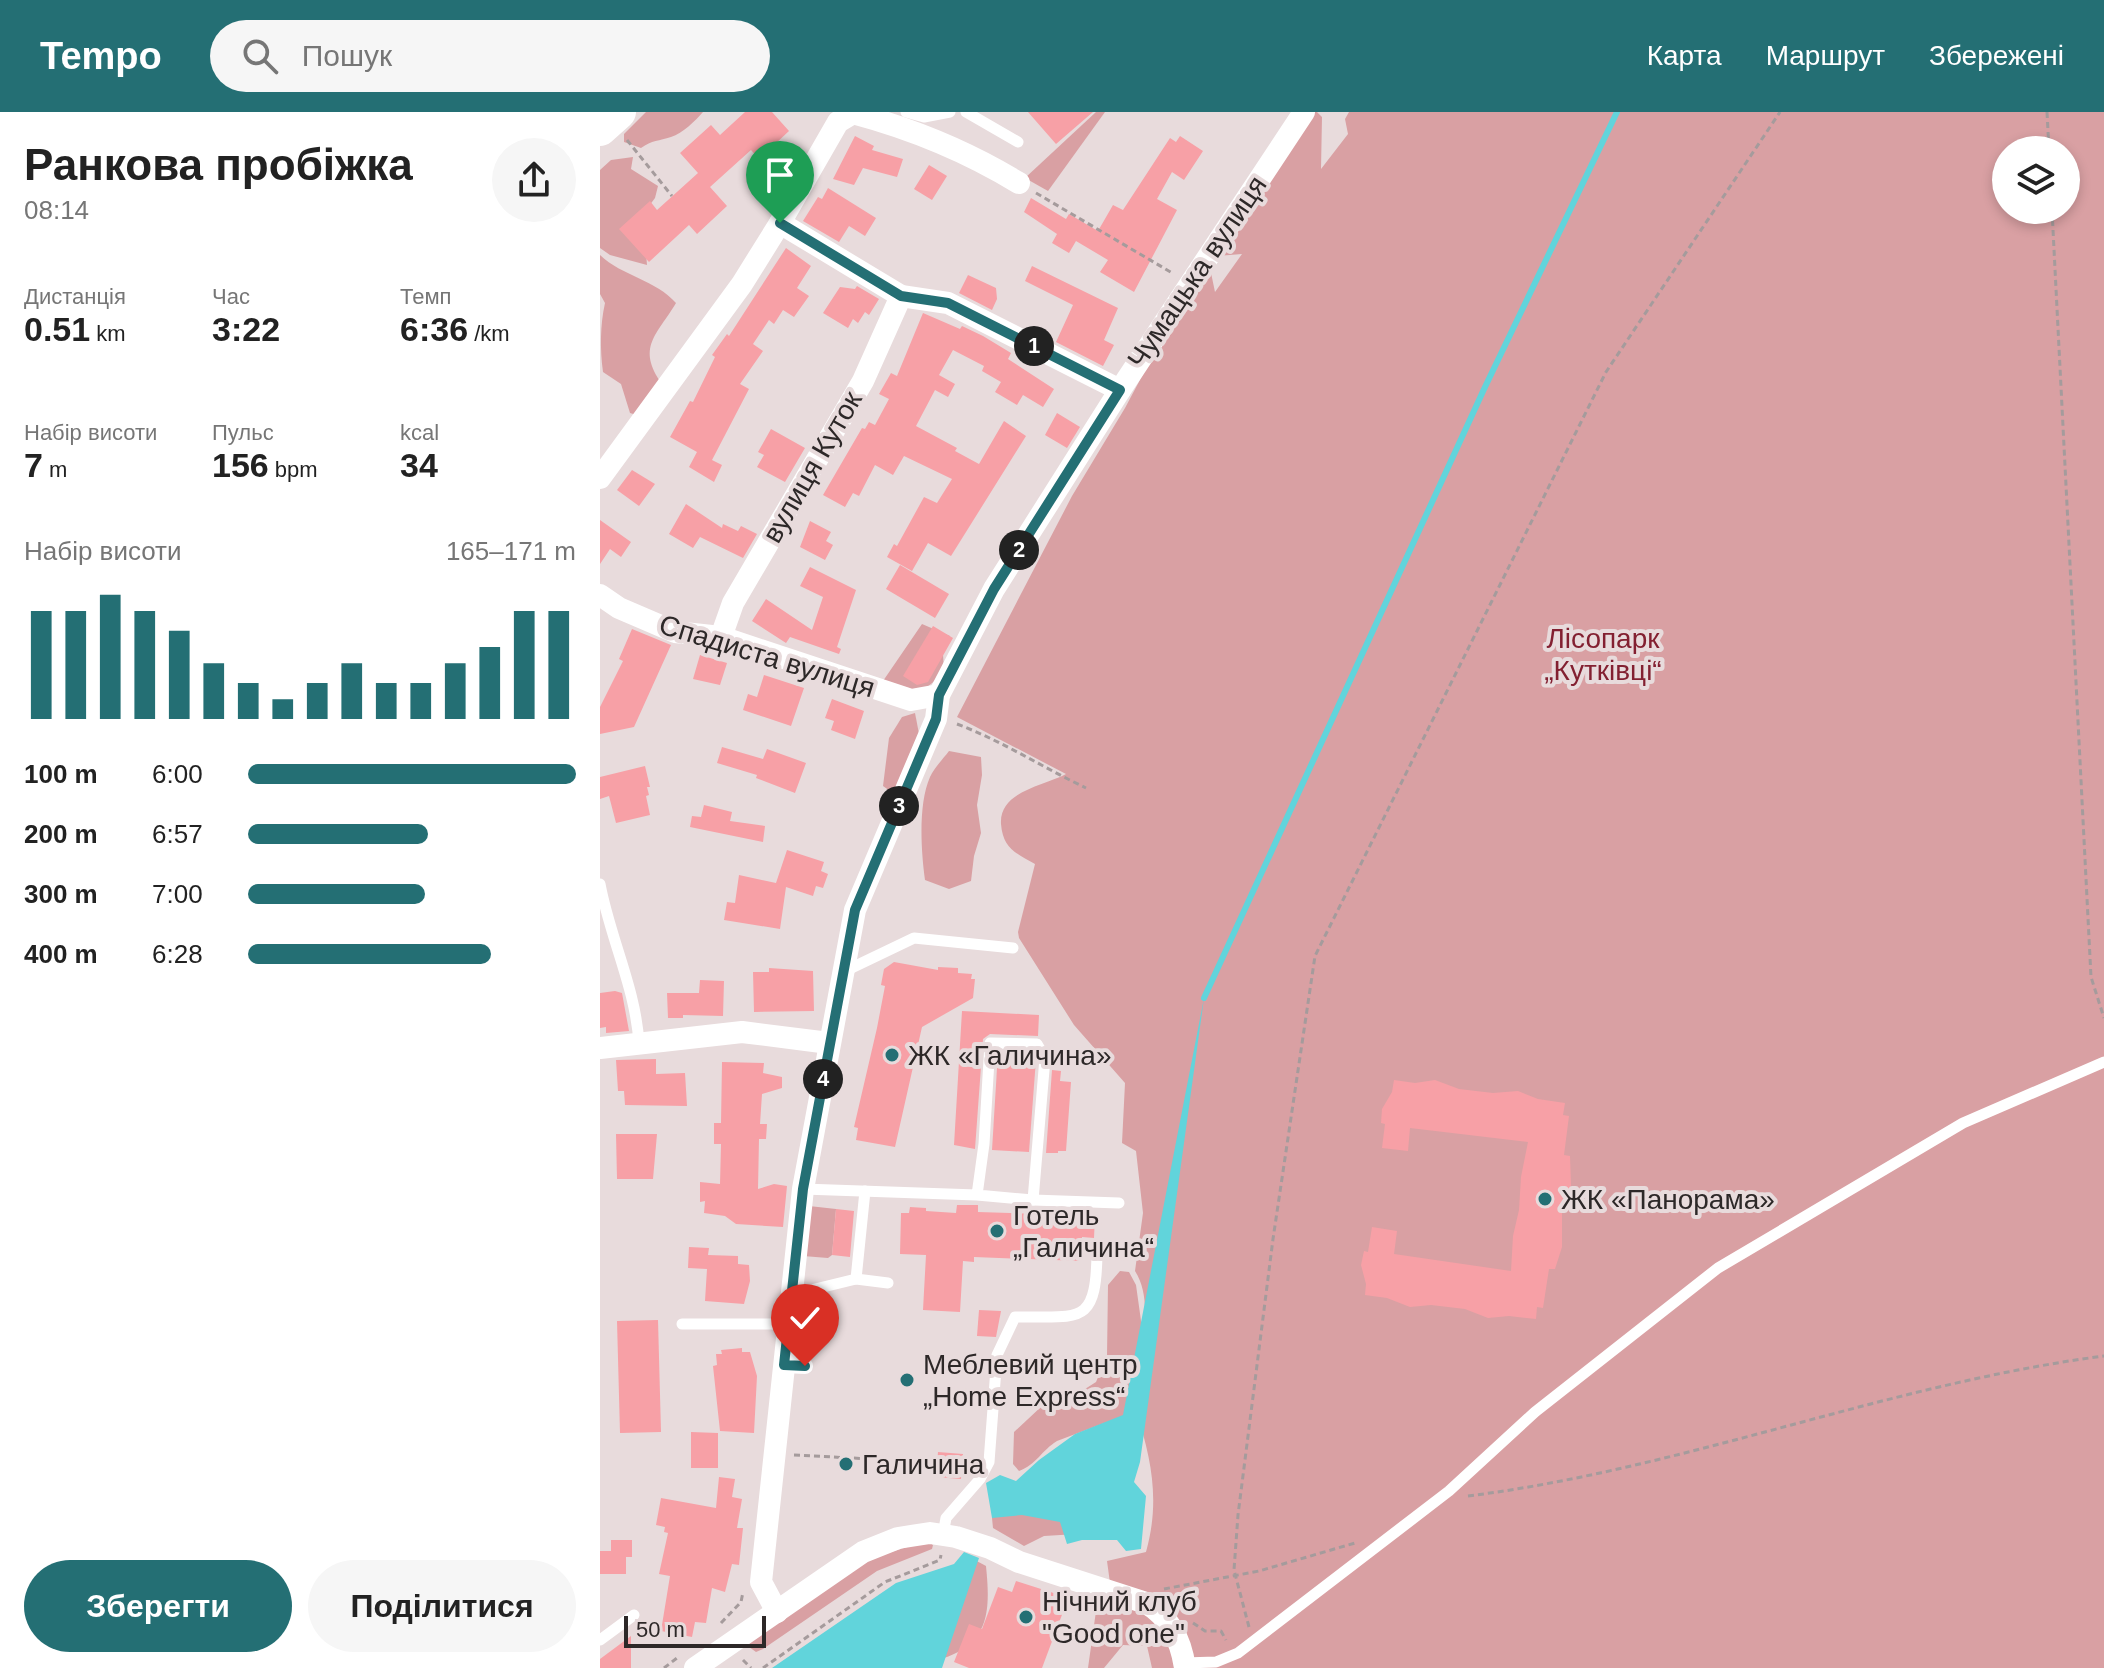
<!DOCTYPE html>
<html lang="uk">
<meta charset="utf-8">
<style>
:root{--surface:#fff;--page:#f6f6f6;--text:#222;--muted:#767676;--accent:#246f74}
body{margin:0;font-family:Helvetica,sans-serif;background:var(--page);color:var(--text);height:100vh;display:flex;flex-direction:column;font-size:30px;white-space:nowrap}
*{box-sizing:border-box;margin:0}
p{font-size:26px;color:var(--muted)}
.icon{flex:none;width:44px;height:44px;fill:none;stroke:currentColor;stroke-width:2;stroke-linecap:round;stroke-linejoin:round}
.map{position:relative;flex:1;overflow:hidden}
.panel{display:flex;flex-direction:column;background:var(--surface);width:600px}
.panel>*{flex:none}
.fabs{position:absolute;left:1392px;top:24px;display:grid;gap:16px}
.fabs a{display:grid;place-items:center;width:88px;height:88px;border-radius:50%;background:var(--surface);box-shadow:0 4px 12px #0003;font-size:40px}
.scale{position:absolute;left:24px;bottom:20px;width:142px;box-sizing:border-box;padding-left:8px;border:4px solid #2d2828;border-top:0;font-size:22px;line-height:28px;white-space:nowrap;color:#2d2828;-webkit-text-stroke:6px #e8dbdc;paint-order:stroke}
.pin{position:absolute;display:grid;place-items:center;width:68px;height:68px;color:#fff;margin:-82px -34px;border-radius:50% 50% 50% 0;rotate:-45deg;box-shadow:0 0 8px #0007}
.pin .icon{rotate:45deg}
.km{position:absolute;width:40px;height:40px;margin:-20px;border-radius:50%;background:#222;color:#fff;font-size:22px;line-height:40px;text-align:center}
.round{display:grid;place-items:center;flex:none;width:84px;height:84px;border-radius:42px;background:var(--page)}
.overview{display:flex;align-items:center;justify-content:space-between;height:136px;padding:0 24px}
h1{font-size:44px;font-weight:800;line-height:60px}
.figures{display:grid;grid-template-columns:repeat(3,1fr);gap:12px;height:136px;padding:8px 24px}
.figures div{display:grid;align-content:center}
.figures b{font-size:34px;font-weight:800}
.figures small{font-size:22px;font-weight:400}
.figures p{font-size:22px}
.chart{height:224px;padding:16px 24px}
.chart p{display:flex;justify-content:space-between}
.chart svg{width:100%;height:144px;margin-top:8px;stroke:var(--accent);stroke-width:6}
.primary-button{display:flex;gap:16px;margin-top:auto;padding:16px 24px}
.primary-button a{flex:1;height:92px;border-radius:48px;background:var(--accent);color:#fff;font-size:32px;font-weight:800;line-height:92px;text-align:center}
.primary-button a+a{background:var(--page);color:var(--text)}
ul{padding:0 24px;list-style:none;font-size:26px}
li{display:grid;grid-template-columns:128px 96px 1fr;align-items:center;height:60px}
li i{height:20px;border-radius:10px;background:var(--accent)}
header{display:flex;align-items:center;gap:48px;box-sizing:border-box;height:112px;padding:0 40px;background:var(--accent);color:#fff}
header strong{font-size:38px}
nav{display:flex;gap:44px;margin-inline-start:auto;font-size:28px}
.search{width:560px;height:72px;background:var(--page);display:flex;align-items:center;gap:20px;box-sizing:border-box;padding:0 28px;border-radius:44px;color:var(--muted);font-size:30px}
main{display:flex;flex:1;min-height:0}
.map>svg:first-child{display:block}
.green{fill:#d9a0a3;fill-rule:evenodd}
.water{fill:#61d4db}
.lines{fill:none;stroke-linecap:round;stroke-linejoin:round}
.stream{stroke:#61d4db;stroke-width:6}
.building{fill:#f7a0a6}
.path{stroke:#a59b9c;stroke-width:3;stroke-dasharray:6 4;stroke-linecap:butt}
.service{stroke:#fff;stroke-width:11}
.minor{stroke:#fff;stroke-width:22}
.primary{stroke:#fff;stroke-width:34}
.route-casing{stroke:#fff;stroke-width:16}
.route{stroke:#246f74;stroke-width:10}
.poi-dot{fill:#246f74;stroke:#e8dbdc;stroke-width:3}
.labels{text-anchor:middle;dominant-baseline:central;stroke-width:8;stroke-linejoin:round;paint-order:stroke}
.street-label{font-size:28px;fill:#2d2828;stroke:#e8dbdc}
.park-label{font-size:28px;fill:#832031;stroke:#e8dbdc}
.poi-label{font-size:28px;fill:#2d2828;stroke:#e8dbdc;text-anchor:start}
</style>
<header>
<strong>Tempo</strong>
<div class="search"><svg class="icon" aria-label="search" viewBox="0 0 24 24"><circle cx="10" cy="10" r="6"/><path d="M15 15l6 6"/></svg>Пошук</div>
<nav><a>Карта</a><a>Маршрут</a><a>Збережені</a></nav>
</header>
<main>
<section class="panel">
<div class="overview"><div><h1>Ранкова пробіжка</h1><p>08:14</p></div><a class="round"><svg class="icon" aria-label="share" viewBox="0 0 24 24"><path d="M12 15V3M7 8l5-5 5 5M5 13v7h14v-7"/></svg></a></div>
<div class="figures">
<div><p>Дистанція</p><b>0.51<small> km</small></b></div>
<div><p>Час</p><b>3:22</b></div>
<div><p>Темп</p><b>6:36<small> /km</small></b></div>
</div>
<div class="figures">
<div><p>Набір висоти</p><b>7<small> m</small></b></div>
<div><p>Пульс</p><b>156<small> bpm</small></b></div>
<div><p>kcal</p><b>34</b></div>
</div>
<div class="chart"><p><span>Набір висоти</span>165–171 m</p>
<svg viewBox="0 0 160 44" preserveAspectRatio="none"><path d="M5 44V11M15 44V11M25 44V6M35 44V11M45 44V17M55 44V27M65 44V33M75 44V38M85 44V33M95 44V27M105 44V33M115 44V33M125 44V27M135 44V22M145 44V11M155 44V11"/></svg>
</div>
<ul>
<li><b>100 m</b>6:00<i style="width:100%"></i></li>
<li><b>200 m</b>6:57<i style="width:55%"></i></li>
<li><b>300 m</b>7:00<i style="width:54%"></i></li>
<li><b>400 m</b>6:28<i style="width:74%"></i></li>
</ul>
<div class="primary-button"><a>Зберегти</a><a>Поділитися</a></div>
</section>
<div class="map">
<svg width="1504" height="1556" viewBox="0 0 1504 1556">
<rect width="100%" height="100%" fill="#e8dbdc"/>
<!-- green -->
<g class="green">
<path d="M46 0H103C95 9 83 21 71 25 59 29 52 28 41 36L24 30V22Z"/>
<path d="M496 0H505L448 79 425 66Z"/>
<path d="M711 0H717L722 5 721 57 748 22 745 7 749 0H1504V1556H552L547 1534 523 1533 504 1556H488L496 1499 570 1494 568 1480 552 1487 510 1471 507 1449 546 1440C560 1390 552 1348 536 1299L457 1329C442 1338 436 1353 419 1359L413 1352 414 1320 443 1293 463 1291 496 1270 507 1244 508 1173 520 1159 529 1160 536 1173 543 1223C546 1201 547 1178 535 1159L543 1101 536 1039 522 1031 525 971 474 913 419 826 418 820 435 752C415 741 403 736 401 712 399 679 444 674 466 662L357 605 472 384 525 296 575 202 610 156 615 180 642 142 617 144ZM1406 38H1466V98H1406Z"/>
<path d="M33 45 31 57 58 74 55 86 43 102 47 153 10 143 0 136V58L11 48Z"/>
<path d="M0 143C22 164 56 168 76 191 57 223 36 235 62 272L40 304 30 301 21 272 3 260C0 238 0 213 5 191L0 182Z"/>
<path d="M322 512 350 524 343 542 344 559C319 587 316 580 283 569Z"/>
<path d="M315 601 321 632 297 677 290 679 283 674 289 626 302 605Z"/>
<path d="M349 639 381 645 382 663 377 693 381 721 374 744 371 769 349 777 325 768C321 739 318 692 330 665 334 656 343 647 349 639Z"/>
<path d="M209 1094 236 1097 232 1143 228 1146 203 1144Z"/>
<path d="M400 1399H465L477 1422 444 1424 424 1434 393 1416 392 1406Z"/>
<path d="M327 1429 333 1433 332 1437 277 1459 163 1537 156 1540 145 1532 242 1462 281 1443Z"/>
<path d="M373 1447 386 1454C390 1496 391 1530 344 1546Z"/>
</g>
<!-- water -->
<g class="water">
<path d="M604 886 540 1350 534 1370 546 1384 541 1437 526 1439 517 1428H482L467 1432 460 1410 422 1403 392 1406 386 1371 400 1363 416 1369 439 1348 475 1322 523 1303Z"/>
<path d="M364 1440 379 1446 342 1556H172L296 1471 354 1452Z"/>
</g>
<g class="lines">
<!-- stream -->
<path class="stream" d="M604 886 885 275 1017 0"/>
</g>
<!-- building -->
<g class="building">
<path d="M145 0H172L189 19 159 47 151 38 110 75 127 94 97 122 89 113 49 150 19 117 50 89 57 98 98 61 80 41 111 13 120 23Z"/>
<path d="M428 0H493L456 32Z"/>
<path d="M255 24 274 34 272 38 303 47 297 65 263 56 254 73 233 67Z"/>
<path d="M580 24 603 39 584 68 572 60 557 87 577 98 534 180 500 160 508 148 476 129 469 141 452 131 457 122 424 100 431 86 466 107 469 102 498 119 513 93 523 98 570 26 576 30Z"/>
<path d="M329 53 347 64 332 88 314 77Z"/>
<path d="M228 76 276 106 265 124 249 114 239 130 203 109 218 85 222 87Z"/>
<path d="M186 136 211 154 197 176 209 184 194 205 183 198 174 212 169 208 153 232 163 239 140 272 149 277 112 348 122 353 114 370 89 355 97 340 70 325 90 289 93 290 115 245 112 243 127 222 129 224Z"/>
<path d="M432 154 518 196 504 228 514 233 503 254 456 230 473 193 425 169Z"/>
<path d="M368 163 396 176 397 187 392 198 359 181Z"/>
<path d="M257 174 279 187 269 203 265 200 258 211 253 207 248 216 223 201 240 175 255 177Z"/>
<path d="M323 201 360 217 362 214 383 224 411 241 408 247 454 277 443 295 423 283 417 293 395 280 401 270 382 259 384 254 353 238 339 263 355 272 348 285 335 278 316 314 357 336 355 339 379 352 404 309 426 324 351 444 328 431 312 459 287 445 294 432 297 434 324 385 337 391 352 367 304 344 293 363 275 353 259 384 253 381 245 395 223 383 262 316 265 317 269 310 275 313 289 287 279 282 291 261 297 264Z"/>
<path d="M457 301 480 315 467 336 445 323Z"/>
<path d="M171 317 205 336 185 370 157 355 164 343 158 340Z"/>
<path d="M32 358 55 372 39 394 17 378Z"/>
<path d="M86 392 122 416 123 412 138 419 141 414 157 422 143 446 100 425 93 436 69 422Z"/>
<path d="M0 408 31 430 21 445 10 437 0 452Z"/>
<path d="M210 409 231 420 226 429 233 433 225 448 200 435Z"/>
<path d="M300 453 349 482 335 506 286 477Z"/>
<path d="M210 455 256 478 237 535 241 537 239 542 190 525 186 531 152 509 166 487 212 518 223 485 200 474Z"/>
<path d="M333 514 353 526 328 570 317 573 303 564Z"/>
<path d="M32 517 71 533 34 615 0 622V595L23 549 19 547Z"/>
<path d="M100 543 127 551 120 573 93 567Z"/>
<path d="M164 563 204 576 191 614 143 598 148 582 157 585Z"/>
<path d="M232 587 264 599 255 627 231 618 234 609 225 606Z"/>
<path d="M122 635 163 647 167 637 206 651 195 681 156 666 157 663 117 651Z"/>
<path d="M45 654 50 675H47L49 683 46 684 50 703 16 711 9 684 0 687V665Z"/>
<path d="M104 693 132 700 130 709 165 714 163 730 90 715 92 704 101 705Z"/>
<path d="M187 738 224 750 221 759 228 762 223 776 216 774 213 784 186 775 180 817 124 808 127 790 135 791 139 763 176 771Z"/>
<path d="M294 850 338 858V855L358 856V861L372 862 371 867H375L373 886 322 915 295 1035 256 1028 258 1016 254 1015 277 916 285 874 281 873 284 857Z"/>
<path d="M169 856 213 859 214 899 154 900 153 860H169Z"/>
<path d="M100 868 124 869 123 904 83 903V906H68L67 881H99Z"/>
<path d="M15 879 22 881 29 919 6 921V915L0 916V881Z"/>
<path d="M362 899 439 903 438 924 390 922 383 927 375 1037 354 1033Z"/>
<path d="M398 940H432L436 947 429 1040 392 1038Z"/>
<path d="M56 947V962L85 961 87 994 25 993 24 979H18L16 948Z"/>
<path d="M122 950 164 951 163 961 182 965V976L162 982 160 1012H167L166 1027H159L158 1077 174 1072 187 1074 183 1115 136 1112 125 1104 104 1101 105 1089 100 1090V1070L120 1072 121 1032H114V1011H121Z"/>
<path d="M452 958 461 959 460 969 471 970 466 1039H458V1041H446Z"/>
<path d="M794 968 815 971 835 968 859 977 893 981 918 979 938 987 965 991 963 1003 969 1004 964 1043 970 1044 971 1073 962 1101V1135L955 1157H949L943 1196 937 1195 936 1207 909 1204 888 1206 865 1197 831 1193 810 1195 787 1186 765 1183 766 1172 761 1153 764 1139 768 1140 772 1115 797 1119 794 1142 911 1159 913 1124 919 1098 921 1065 928 1030 810 1016 808 1039 782 1036 785 1012 781 1011 782 997 792 980Z"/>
<path d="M16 1022H57L53 1067H17Z"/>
<path d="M357 1093H378V1100L495 1104 494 1126 482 1125 481 1149 374 1145V1150L363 1149 360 1200 323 1198 326 1143 300 1142 301 1101H309L310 1095 326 1096V1099L356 1101Z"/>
<path d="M236 1097 254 1099 250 1145 232 1143Z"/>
<path d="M89 1135 109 1136 108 1143 138 1144V1152L149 1153 150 1169 144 1192 105 1189 107 1157 88 1156Z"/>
<path d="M379 1198 401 1199 396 1225 377 1224Z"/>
<path d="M58 1208 61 1320 20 1321 17 1209Z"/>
<path d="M142 1236V1240H150L157 1264 154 1321 120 1319 113 1254 117 1253 116 1242H122L121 1238Z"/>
<path d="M91 1320 118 1321V1356H91Z"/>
<path d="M338 1340 363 1342 361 1367 336 1365Z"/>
<path d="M119 1365 135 1367 132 1385 142 1387 137 1416H143L139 1453 132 1452 125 1480 112 1476 106 1511 95 1510 92 1525 61 1519 70 1464 59 1462 68 1421 64 1420 65 1415 56 1413 61 1386 116 1396Z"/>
<path d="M11 1428H32V1445H26V1462H0V1439H11Z"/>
<path d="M416 1469 463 1484 458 1497 463 1500 442 1556H369L354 1550 369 1512 382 1517 398 1475 412 1480Z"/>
<path d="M31 1524V1556H0V1547Z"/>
</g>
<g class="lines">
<!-- path -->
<g class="path">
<path d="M1447 0 1449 38"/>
<path d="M27 28 72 84"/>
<path d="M436 81 574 162"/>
<path d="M1452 98 1491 865 1504 906"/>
<path d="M357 612C402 629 442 655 486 676"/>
<path d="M194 1343 329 1350"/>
<path d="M868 1384C1084 1357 1288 1272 1504 1244"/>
<path d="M564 1477 659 1459 755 1431"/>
<path d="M121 1511 141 1490 143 1480"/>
<path d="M593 1511 605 1519H621L626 1528"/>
<path d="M649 1515 634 1458 638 1403 673 1127 715 844 1006 260 1180 0"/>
<path d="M143 1548 151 1556"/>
<path d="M64 1556 77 1546"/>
<path d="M163 1556 285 1470 340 1448 341 1443"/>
</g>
<!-- service -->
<g class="service">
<path d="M306 0 324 5 350 0"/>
<path d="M366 0 418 30"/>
<path d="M0 772C10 826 36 877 39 932"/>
<path d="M243 860 314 826 413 836"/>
<path d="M203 1077 377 1083 384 1032 390 931 437 932 445 946 433 1088 377 1083"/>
<path d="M265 1079 256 1167 288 1171"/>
<path d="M433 1088 519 1091"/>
<path d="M82 1212H188"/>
<path d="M184 1253 205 1254 211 1178 256 1167"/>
<path d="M343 1423 346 1406 380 1367 389 1350 397 1243 415 1205C480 1204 496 1215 497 1141"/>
<path d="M0 1528 34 1503"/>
<path d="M584 1551 616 1550 638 1541 849 1379 935 1300 1118 1156 1363 1011 1504 950"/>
</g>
<!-- minor -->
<g class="minor">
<path d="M301 184 180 111 238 10 253 1C313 17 365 38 419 71"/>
<path d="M0 366 142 172 180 111"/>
<path d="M0 483 19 496 75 520 121 525 311 588 339 583"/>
<path d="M121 525 133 491 263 269 301 184 348 191 520 278"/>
<path d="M0 936 142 920 229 931"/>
<path d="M177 1500 161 1470 203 1077 255 798 336 607 339 583 394 477 520 278 704 0"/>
<path d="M95 1556 263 1440 298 1426 330 1421 356 1425 390 1436 419 1450 546 1491C570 1505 581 1528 585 1556"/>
</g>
<!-- primary -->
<path class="primary" d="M0 17 19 0"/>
</g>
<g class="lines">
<defs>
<path id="route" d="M180 111 301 184 348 191 520 278 394 477 339 583 336 607 255 798 203 1077 184 1253 205 1254"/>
</defs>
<!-- route casing -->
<use href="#route" class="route-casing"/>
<!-- route -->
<use href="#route" class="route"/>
</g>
<!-- markers -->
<g class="poi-dot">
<circle cx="292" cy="943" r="8"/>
<circle cx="945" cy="1087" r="8"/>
<circle cx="397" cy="1119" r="8"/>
<circle cx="307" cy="1268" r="8"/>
<circle cx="246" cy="1352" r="8"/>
<circle cx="426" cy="1505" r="8"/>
</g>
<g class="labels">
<!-- street labels -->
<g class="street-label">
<text transform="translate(597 160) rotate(-56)">Чумацька вулиця</text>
<text transform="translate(212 355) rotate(-60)">вулиця Куток</text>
<text transform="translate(167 544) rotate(17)">Спадиста вулиця</text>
</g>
<!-- park labels -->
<g class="park-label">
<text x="1003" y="526">Лісопарк<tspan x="1003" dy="32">„Кутківці“</tspan></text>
</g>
<!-- poi labels -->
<g class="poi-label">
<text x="308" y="943">ЖК «Галичина»</text>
<text x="961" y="1087">ЖК «Панорама»</text>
<text x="413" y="1103">Готель<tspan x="413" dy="32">„Галичина“</tspan></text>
<text x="323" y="1252">Меблевий центр<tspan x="323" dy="32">„Home Express“</tspan></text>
<text x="262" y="1352">Галичина</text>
<text x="442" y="1489">Нічний клуб<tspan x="442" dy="32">"Good one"</tspan></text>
</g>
</g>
</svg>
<div class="fabs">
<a><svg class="icon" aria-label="layers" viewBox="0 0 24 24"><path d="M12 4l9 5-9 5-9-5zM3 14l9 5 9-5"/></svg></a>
</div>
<div class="scale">50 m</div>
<div class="pin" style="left:180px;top:111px;background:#1e9e55"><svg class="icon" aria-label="arrive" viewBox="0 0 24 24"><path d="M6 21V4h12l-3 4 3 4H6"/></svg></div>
<div class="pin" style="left:205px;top:1254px;background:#d93025"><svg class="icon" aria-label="check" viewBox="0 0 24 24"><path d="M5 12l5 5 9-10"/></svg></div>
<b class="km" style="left:434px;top:234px">1</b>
<b class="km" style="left:419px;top:438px">2</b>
<b class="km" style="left:299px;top:694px">3</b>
<b class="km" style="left:223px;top:967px">4</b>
</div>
</main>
